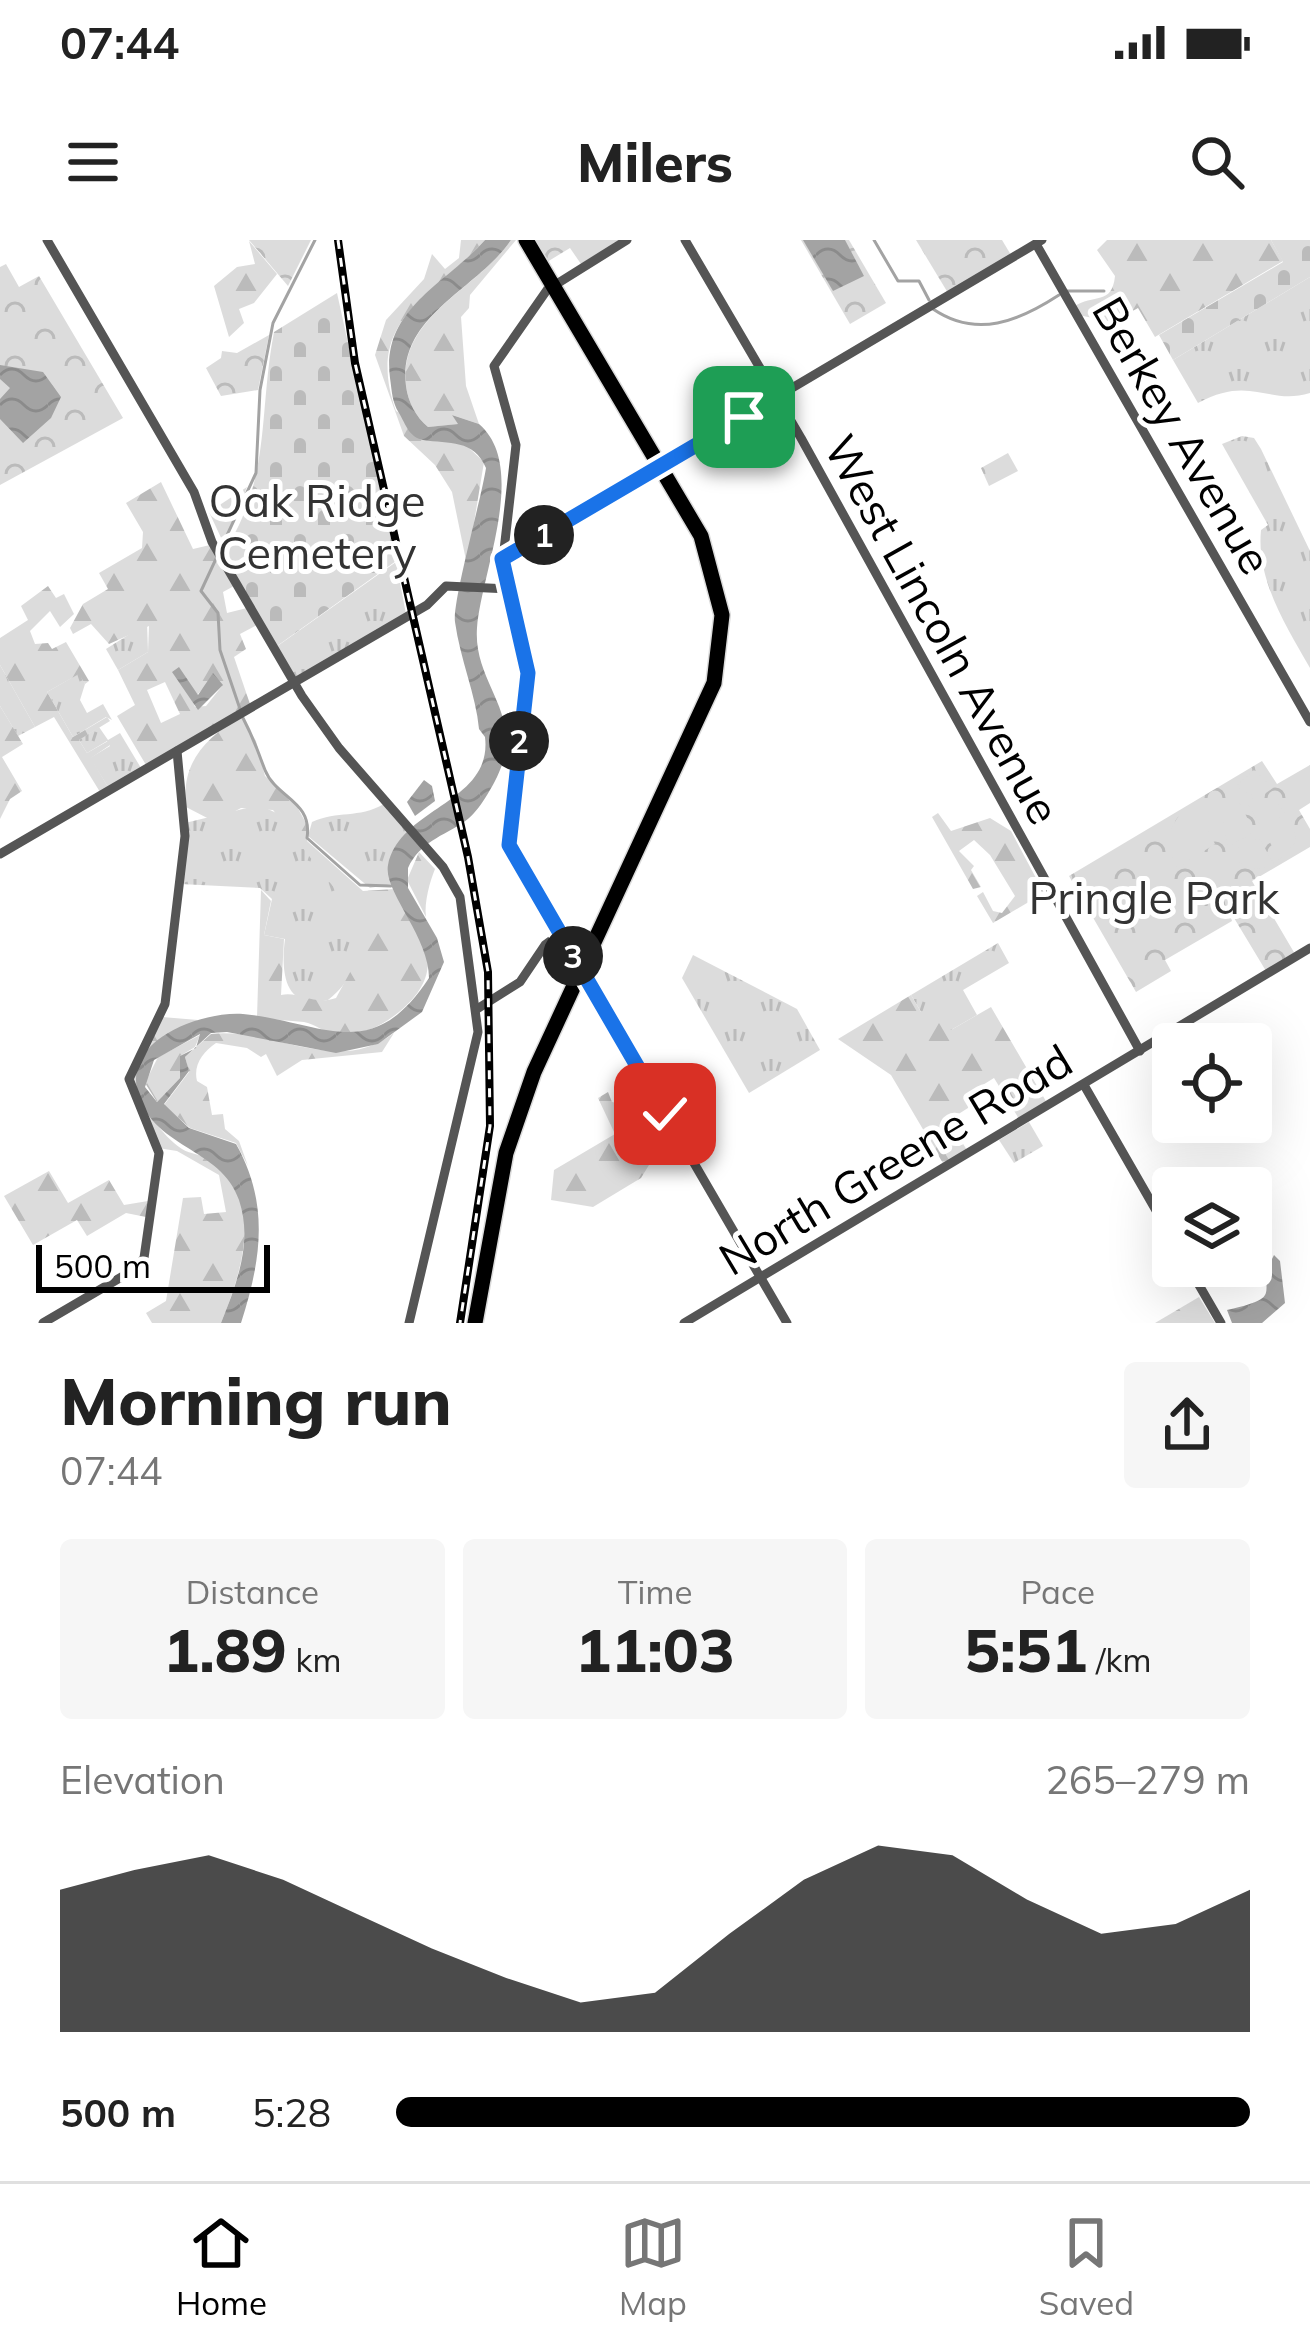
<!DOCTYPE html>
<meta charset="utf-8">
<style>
:root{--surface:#fff;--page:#f6f6f6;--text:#222;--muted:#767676;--line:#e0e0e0;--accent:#000}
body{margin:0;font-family:Mulish,sans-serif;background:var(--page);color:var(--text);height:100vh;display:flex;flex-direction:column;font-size:45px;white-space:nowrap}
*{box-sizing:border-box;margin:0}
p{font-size:39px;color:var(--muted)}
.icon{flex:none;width:66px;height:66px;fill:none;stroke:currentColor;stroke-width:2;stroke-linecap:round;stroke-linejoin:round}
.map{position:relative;height:1083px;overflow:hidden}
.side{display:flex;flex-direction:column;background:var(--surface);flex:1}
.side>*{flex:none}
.tools{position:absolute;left:1152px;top:783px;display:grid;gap:24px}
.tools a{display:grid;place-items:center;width:120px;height:120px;border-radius:12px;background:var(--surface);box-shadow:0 12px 48px #0002;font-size:60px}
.scale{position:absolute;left:36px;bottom:30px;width:234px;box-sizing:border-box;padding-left:12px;border:6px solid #000;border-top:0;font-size:33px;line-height:42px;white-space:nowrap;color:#000;-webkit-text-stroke:9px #fff;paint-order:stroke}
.pin{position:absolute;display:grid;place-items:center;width:102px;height:102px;color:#fff;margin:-51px;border-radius:24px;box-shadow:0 6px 18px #0006}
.km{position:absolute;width:60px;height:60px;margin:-30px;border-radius:50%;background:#222;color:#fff;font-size:33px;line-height:60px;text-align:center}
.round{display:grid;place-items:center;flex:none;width:126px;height:126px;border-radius:12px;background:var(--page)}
.headline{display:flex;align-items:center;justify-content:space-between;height:204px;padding:0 60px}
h1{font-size:66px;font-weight:800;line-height:90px}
.metrics{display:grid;grid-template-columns:repeat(3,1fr);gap:18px;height:204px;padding:12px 60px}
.metrics div{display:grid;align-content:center;border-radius:12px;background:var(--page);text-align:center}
.metrics b{font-size:60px;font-weight:800}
.metrics small{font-size:33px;font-weight:400}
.metrics p{font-size:33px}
.chart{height:336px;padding:24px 60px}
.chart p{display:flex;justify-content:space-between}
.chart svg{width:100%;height:216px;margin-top:12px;fill:var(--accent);opacity:.7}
ul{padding:0 60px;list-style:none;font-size:39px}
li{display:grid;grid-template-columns:192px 144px 1fr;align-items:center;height:90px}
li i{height:30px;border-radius:15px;background:var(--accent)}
.status{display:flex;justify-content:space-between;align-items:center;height:84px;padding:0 60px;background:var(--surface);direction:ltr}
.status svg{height:33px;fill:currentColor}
header{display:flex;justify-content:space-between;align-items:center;height:156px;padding:0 60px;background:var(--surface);font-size:54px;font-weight:800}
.tab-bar{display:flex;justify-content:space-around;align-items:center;height:168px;border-top:3px solid var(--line);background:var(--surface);font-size:33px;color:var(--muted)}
.tab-bar a{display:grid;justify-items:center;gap:6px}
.tab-bar .current{color:var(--accent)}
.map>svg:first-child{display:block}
.grass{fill:url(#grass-tufts)}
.forest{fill:url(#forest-firs);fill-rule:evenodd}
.cemetery{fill:url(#cemetery-stones)}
.park{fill:url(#park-crowns)}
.pitch{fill:#dcdcdc}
.water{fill:url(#water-waves);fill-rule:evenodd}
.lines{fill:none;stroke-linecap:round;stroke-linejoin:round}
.stream{stroke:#a3a3a3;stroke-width:3}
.highway-casing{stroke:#dbdbdb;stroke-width:18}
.minor{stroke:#555;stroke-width:9}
.highway{stroke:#000;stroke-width:15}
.rail-casing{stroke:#000;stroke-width:8}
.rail{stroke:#fff;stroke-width:3;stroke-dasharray:9;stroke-linecap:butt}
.route-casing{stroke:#fff;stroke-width:24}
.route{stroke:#1a73e8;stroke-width:15}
.labels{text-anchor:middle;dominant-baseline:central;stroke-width:10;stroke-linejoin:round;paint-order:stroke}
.street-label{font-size:45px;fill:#000;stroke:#fff}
.park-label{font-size:45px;fill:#333;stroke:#fff}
</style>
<div class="status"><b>07:44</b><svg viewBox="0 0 49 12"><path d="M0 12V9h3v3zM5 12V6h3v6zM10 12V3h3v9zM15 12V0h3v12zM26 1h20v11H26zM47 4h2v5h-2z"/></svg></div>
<header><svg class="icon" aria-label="menu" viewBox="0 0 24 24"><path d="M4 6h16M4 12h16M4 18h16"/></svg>Milers<svg class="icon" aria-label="search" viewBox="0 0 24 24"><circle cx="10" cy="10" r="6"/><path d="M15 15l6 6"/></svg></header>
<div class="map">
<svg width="1310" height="1083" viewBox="0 0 1310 1083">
<defs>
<pattern id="grass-tufts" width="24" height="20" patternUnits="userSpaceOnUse" patternTransform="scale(3)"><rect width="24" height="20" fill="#dcdcdc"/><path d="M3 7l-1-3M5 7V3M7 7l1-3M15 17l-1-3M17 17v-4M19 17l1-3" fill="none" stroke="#bbb"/></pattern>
<pattern id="forest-firs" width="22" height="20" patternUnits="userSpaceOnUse" patternTransform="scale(3)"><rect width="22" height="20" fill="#dcdcdc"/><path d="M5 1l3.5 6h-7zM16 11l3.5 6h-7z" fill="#bbb"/></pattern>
<pattern id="cemetery-stones" width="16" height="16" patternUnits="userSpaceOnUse" patternTransform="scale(3)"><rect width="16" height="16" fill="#dcdcdc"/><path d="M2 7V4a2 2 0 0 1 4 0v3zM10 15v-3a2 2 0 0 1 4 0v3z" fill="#bbb"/></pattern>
<pattern id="park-crowns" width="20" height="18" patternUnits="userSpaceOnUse" patternTransform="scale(3)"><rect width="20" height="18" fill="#dcdcdc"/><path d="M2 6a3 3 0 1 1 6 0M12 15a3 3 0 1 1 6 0" fill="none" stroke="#bbb"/></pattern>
<pattern id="water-waves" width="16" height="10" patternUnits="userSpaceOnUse" patternTransform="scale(3)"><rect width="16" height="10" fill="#a3a3a3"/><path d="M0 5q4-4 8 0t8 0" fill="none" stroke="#8b8b8b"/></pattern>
</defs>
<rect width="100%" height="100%" fill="#fff"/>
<!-- grass -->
<g class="grass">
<path d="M1310 37V153C1268 166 1251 134 1198 163L1173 120Z"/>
<path d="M1242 196 1254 198 1261 209 1310 311V428C1286 386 1256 339 1261 290L1268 285 1222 204Z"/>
<path d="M396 322 406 374 297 439 276 407Z"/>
<path d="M147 383 148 412 118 430 106 409Z"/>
<path d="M0 425 35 487 18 496 0 466Z"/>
<path d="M80 433 85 444 80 460 87 473 103 464 112 480 106 477 73 497 47 452Z"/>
<path d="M99 487 108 500 120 493 141 528 108 547 90 518 110 506 107 501 87 513 79 500Z"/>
<path d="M384 564 408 592 390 620 392 644 370 648 308 596 312 582C338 570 358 579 384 564Z"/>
<path d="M259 565 283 576 366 686C361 715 352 742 328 760 283 771 281 730 285 699L264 695 272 659 260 648 180 644 185 583Z"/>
<path d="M998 703 1009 723 963 750 977 775 951 790 921 772 911 755Z"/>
<path d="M693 715 797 769 820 810 749 853 682 738Z"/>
<path d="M1029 882 1043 906 1014 923 999 900Z"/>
</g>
<!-- forest -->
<g class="forest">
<path d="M461 0H485C434 57 363 78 396 171L468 207 484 222 467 325 452 252 435 225 404 196 375 115 386 80 424 39 432 14 445 29 459 18Z"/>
<path d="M511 0H516L470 55 469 68 461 77 466 146 479 184 452 175 459 184 428 187C416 177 408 162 406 146 398 76 477 50 511 0Z"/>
<path d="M1107 0H1271L1283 21 1155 97 1138 68 1113 82 1078 75 1073 67C1094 53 1112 66 1115 36L1097 10Z"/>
<path d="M249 1 277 34 254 63 239 69 244 83 229 97 214 46 237 27 255 24Z"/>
<path d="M161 242 193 309 210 305 234 346 223 352 227 373 247 368 257 385 240 394 246 409 234 417 250 464 146 525 117 476 135 465 118 430 148 412 149 386 109 404 91 384 73 394 70 388 83 364 108 349 99 333 142 308 143 292 126 263ZM179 428 197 455 210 441 222 446 206 466 195 467ZM165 442 180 474 161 483 147 450Z"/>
<path d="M247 247 226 298 223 302 209 272Z"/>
<path d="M48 346 56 358 64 354 74 374 60 387 50 371 30 391 35 404 48 403 52 409 66 402 89 441 85 444 79 434 47 452 73 497 107 477 110 481 79 500 87 513 108 501 110 505 91 518 108 547 100 552 54 477 35 487 0 425V398L28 380 21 366Z"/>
<path d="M0 466 23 504 2 517 22 551 10 559 0 579Z"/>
<path d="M241 476 256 501 265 536 294 561 307 585V601L363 651 394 649C422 697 451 728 399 772 382 786 361 796 338 795 326 795 317 784 304 782 288 781 272 779 257 777L261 650 271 661 264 695 284 699 281 755C300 751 314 766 336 758L354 725 364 686 273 570 241 568 215 582 186 567C181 522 205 499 241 476Z"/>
<path d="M938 573 951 591 990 578 1011 591 1044 653 993 683 977 656 983 652 993 671 1002 673 1015 656 990 615 974 600 959 611 974 626 971 630 981 647 973 649 932 577Z"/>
<path d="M419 612 435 629C430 641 424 662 426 677L407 640Z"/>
<path d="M911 755 921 772 935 764 951 790 991 767 1047 863 1019 879 994 838 973 851 968 868 949 880 968 912 944 925 891 835 838 799Z"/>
<path d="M162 777 198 780 152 805 137 849C146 870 161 895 182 909 190 914 200 914 208 919 268 954 241 1034 221 1083H152L146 1073 166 1061 183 958 201 957 204 974 226 972 219 935 177 911 158 908 129 845Z"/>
<path d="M394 793 382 812 302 820 277 836 266 814 261 817 247 808 216 803C203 812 193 825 197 841L207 847 212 875 223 874 225 889 239 901 248 926 236 903 190 888 164 865 189 832 185 817 211 794C274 787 336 837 394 793Z"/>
<path d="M200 795 195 807 180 816V838L157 862 145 843 158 817Z"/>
<path d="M608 852 612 862 625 865 648 852 663 877 639 907 649 925 641 938 593 967 551 960 554 930 615 894 598 858Z"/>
<path d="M49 931 68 963 109 940 124 965 154 960 151 978 126 973 87 996 77 980 33 1005 4 956Z"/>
<path d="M1199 1057 1215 1083H1155Z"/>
</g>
<!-- cemetery -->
<g class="cemetery">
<path d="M1271 0H1310V37L1173 120 1159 95 1283 22Z"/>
<path d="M337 53 396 321 277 406 223 314C272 237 258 176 274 92Z"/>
</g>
<!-- park -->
<g class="park">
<path d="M249 0H311L288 46Z"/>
<path d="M532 0H619L581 24 570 8 547 22Z"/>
<path d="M801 0H849L886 63 850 84Z"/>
<path d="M916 0H1002L1011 15 948 53Z"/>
<path d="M6 24 19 47 39 36 123 178 0 245V27Z"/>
<path d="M269 95 258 150 221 156 206 128 221 118 222 111 237 113Z"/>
<path d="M1008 213 1018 231 989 246 981 228Z"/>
<path d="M1262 521 1277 544 1310 525V563L1299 570 1310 589V607L1252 641 1295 714 1266 731 1228 668 1232 681 1165 720 1171 731 1136 752 1069 636Z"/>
</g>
<!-- pitch -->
<g class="pitch">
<path d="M1254 530 1273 548 1260 557 1277 562 1286 574 1262 587 1246 562 1255 557 1236 546Z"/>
<path d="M1194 563 1215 604 1177 628C1163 601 1169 579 1194 563Z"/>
<path d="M1240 563 1254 592 1228 607 1223 581Z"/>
<path d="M1291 577 1296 601 1279 621 1265 592Z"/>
<path d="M1259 598 1274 624C1256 633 1242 629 1230 612Z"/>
</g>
<!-- water -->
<g class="water">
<path d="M485 0H511C477 50 397 76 406 146 408 162 416 177 428 187L458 184 452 175 479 184C529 227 481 333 477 388 473 446 527 474 497 537 490 551 477 574 464 582 443 596 420 602 408 628V648L437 698 444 722 422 772 378 804 336 813 227 792 211 793 185 817 189 831 164 864 189 888 236 904C270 964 261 1021 241 1083H221C237 1043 253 1002 239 960 222 907 149 908 137 849 126 797 205 771 243 774 324 782 371 826 429 738 429 696 383 651 388 625 400 567 493 563 485 497L479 489C476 455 460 419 455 382 452 363 481 260 486 228 474 199 449 204 423 200 409 197 406 185 399 173 392 162 392 152 390 138 381 69 445 45 485 0ZM200 794 196 808 180 816V838L157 862 145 847 154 820Z"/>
<path d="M803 0H845L864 36 833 51Z"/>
<path d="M0 125 43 132 61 157 51 178 23 203 0 179V159L10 148 0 139Z"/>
<path d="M179 427 198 455 213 433 223 445 198 470 172 432Z"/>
<path d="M424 540 432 546 435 561 415 576 407 562Z"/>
<path d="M1274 1015 1280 1021 1285 1063 1262 1083H1232L1227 1070C1290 1056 1253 1053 1274 1015Z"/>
</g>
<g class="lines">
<!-- stream -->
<g class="stream">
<path d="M874 0 898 41H919L929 60"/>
<path d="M1066 51H1104"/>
<path d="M933 69C977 99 1019 81 1059 55"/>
<path d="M240 469 220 410 218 373 201 351 256 233 260 150 273 83 315 0"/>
<path d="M243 478C255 501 256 507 265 530 276 558 313 561 307 598L360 645 391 646"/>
</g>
<defs>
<path id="highway" d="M475 1083 506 913 534 832 714 443 722 375 701 296 526 0"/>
</defs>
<!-- highway casing -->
<use href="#highway" class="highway-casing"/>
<!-- minor -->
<g class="minor">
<path d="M47 0 194 252 212 302 302 456 339 508 443 627 460 657 478 792 409 1083"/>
<path d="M627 0 547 50 494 126 516 205 503 319 528 424 509 605 787 1083"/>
<path d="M685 0 801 198 1140 811"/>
<path d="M1036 4 1310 482"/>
<path d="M503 319 1042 0"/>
<path d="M0 614 427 365 446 346 509 349"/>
<path d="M477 769 520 742 545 705 560 694"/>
<path d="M1084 845 1173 1000"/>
<path d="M1188 1026 1221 1083"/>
<path d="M43 1083 135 1029 144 1018 159 913 129 839 165 764 185 596 177 511"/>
<path d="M684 1083 1310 708"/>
</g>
<!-- highway -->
<use href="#highway" class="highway"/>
<defs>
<path id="rail" d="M338 0 355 123 468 617 488 732 490 886 460 1083"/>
</defs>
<!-- rail casing -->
<use href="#rail" class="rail-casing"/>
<!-- rail -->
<use href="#rail" class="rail"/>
</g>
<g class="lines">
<defs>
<path id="route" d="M665 874 509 605 528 433 502 319 744 177"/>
</defs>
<!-- route casing -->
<use href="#route" class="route-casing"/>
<!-- route -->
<use href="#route" class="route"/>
</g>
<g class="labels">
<!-- street labels -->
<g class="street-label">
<text transform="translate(1183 195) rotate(60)">Berkey Avenue</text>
<text transform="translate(943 389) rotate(61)">West Lincoln Avenue</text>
<text transform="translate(895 919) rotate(-31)">North Greene Road</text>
</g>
<!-- park labels -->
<g class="park-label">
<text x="317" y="260">Oak Ridge<tspan x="317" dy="52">Cemetery</tspan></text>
<text x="1154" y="657">Pringle Park</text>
</g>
</g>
</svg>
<div class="tools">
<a><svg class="icon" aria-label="locate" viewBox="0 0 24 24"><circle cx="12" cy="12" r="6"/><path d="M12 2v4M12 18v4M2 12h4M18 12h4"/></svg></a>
<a><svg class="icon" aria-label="layers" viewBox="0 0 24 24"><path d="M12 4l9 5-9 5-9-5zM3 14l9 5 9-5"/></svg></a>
</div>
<div class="scale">500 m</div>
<div class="pin" style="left:744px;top:177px;background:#1e9e55"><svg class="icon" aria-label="arrive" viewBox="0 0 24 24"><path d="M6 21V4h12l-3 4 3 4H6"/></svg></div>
<div class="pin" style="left:665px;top:874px;background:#d93025"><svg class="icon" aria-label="check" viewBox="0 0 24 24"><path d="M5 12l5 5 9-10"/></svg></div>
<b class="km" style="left:544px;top:295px">1</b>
<b class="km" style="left:519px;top:501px">2</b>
<b class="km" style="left:573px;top:716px">3</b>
</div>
<section class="side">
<div class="headline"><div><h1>Morning run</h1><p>07:44</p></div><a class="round"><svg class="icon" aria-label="share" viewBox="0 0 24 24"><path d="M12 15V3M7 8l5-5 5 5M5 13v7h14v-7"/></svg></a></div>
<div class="metrics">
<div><p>Distance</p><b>1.89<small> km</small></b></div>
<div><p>Time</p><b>11:03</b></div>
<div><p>Pace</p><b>5:51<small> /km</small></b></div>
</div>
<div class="chart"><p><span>Elevation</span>265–279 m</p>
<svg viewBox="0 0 160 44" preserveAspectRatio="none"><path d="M0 44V15L10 11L20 8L30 13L40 20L50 27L60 33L70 38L80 36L90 24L100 13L110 6L120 8L130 17L140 24L150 22L160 15V44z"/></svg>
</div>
<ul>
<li><b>500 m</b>5:28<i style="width:100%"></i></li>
</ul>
</section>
<nav class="tab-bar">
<a class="current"><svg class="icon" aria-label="home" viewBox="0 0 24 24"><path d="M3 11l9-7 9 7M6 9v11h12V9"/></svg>Home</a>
<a><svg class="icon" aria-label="map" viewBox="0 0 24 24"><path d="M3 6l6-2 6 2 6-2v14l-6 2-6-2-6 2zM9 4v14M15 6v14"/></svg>Map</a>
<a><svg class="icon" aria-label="saved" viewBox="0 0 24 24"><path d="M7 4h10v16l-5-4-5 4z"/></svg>Saved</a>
</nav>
